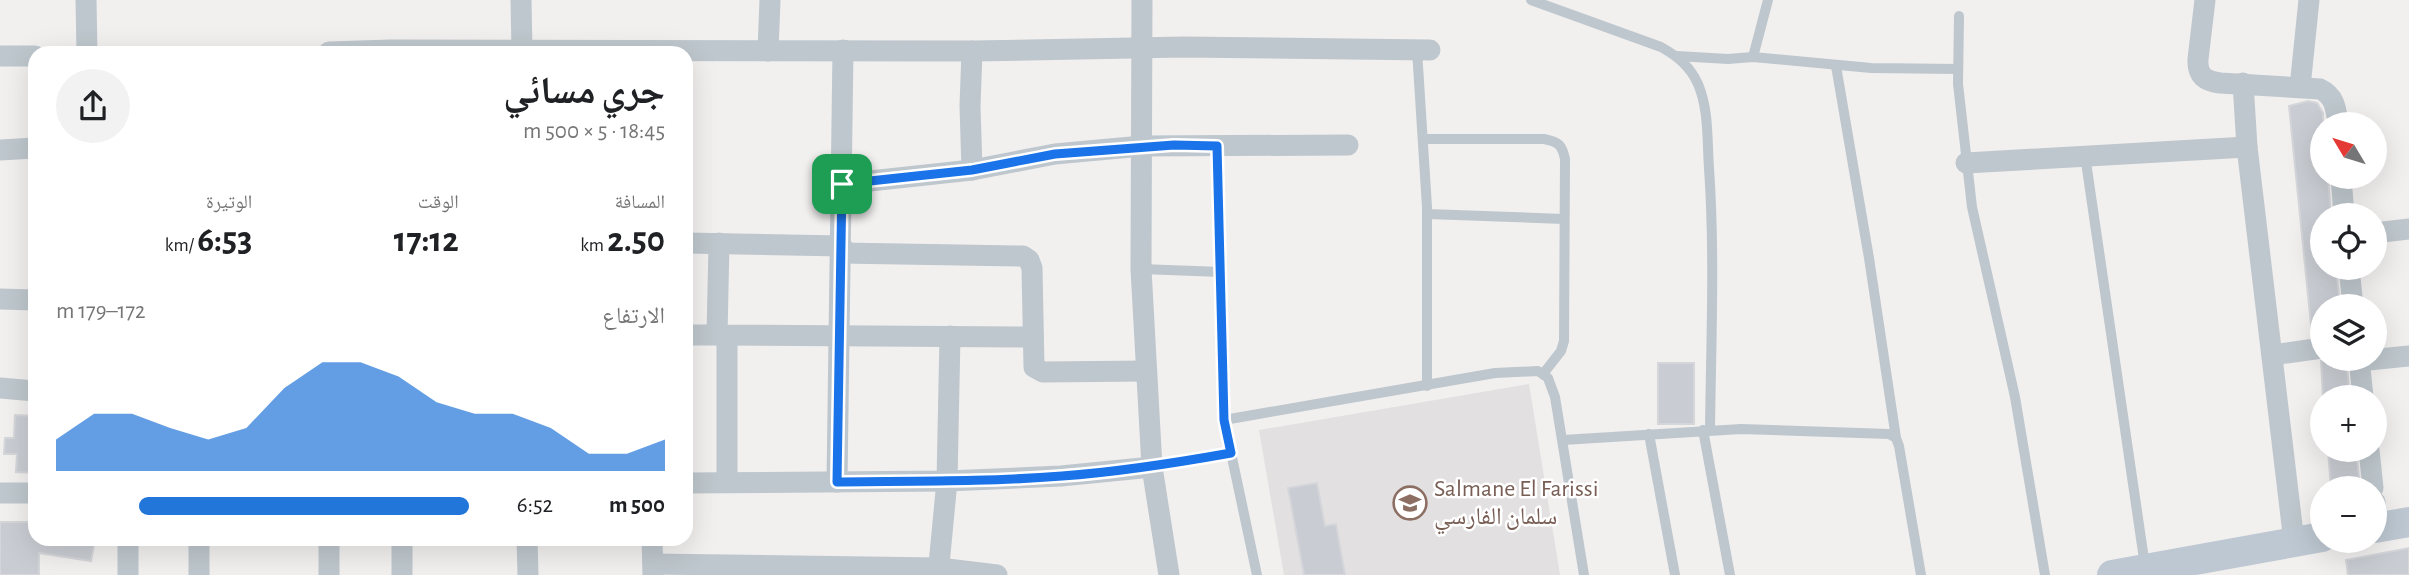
<!DOCTYPE html>
<html lang="ar">
<meta charset="utf-8">
<style>
:root{--surface:#fff;--page:#f2f2f2;--text:#202124;--muted:#757577;--accent:#2276d9}
body{margin:0;font-family:"Alegreya Sans","Noto Naskh Arabic",sans-serif;background:var(--page);color:var(--text);direction:rtl;height:100vh;display:flex;flex-direction:column;font-size:26px;white-space:nowrap}
*{box-sizing:border-box;margin:0}
p{font-size:23px;color:var(--muted)}
.icon{flex:none;width:38px;height:38px;fill:none;stroke:currentColor;stroke-width:2;stroke-linecap:round;stroke-linejoin:round}
.map{position:relative;flex:1;overflow:hidden;direction:ltr}
.sheet{position:absolute;left:28px;top:46px;width:665px;height:500px;display:flex;flex-direction:column;background:var(--surface);border-radius:21px;box-shadow:0 7px 28px #0002;direction:rtl}
.sheet>*{flex:none}
.needle{width:46px;rotate:308deg}
.controls{position:absolute;left:2310px;top:112px;display:grid;gap:14px}
.controls a{display:grid;place-items:center;width:77px;height:77px;border-radius:50%;background:var(--surface);box-shadow:0 7px 28px #0002;font-size:35px}
.pin{position:absolute;display:grid;place-items:center;width:60px;height:60px;color:#fff;margin:-30px;border-radius:14px;box-shadow:0 4px 10px #0006}
.round{display:grid;place-items:center;flex:none;width:74px;height:74px;border-radius:37px;background:var(--page)}
.headline{display:flex;align-items:center;justify-content:space-between;height:119px;padding:0 28px}
h1{font-size:38px;font-weight:700;line-height:52px}
.metrics{display:grid;grid-template-columns:repeat(3,1fr);gap:10px;height:119px;padding:7px 28px}
.metrics div{display:grid;align-content:center}
.metrics b{font-size:35px;font-weight:700}
.metrics small{font-size:19px;font-weight:400}
.metrics p{font-size:19px}
.chart{height:196px;padding:14px 28px}
.chart p{display:flex;justify-content:space-between}
.chart svg{width:100%;height:126px;margin-top:7px;fill:var(--accent);opacity:.7}
ul{padding:0 28px;list-style:none;font-size:23px}
li{display:grid;grid-template-columns:112px 84px 1fr;align-items:center;height:52px}
li i{height:18px;border-radius:9px;background:var(--accent)}
.map>svg:first-child{display:block}
.education{fill:#e3e0e1}
.building{fill:#c9ccd2;stroke:#d4d6da;stroke-width:2}
.lines{fill:none;stroke-linecap:round;stroke-linejoin:round}
.lane{stroke:#bec7cd;stroke-width:10}
.street{stroke:#bec7cd;stroke-width:21}
.secondary{stroke:#bec8d2;stroke-width:30}
.route-casing{stroke:#fff;stroke-width:14}
.route{stroke:#1a73e8;stroke-width:9}
.labels{text-anchor:middle;dominant-baseline:central;stroke-width:5;stroke-linejoin:round;paint-order:stroke}
.education-label{font-size:24px;fill:#785e54;stroke:#fff;text-anchor:start}
</style>
<div class="map">
<svg width="2409" height="575" viewBox="0 0 2409 575">
<rect width="100%" height="100%" fill="#f2efef"/>
<!-- education -->
<path class="education" d="M1529 384 1560 575H1284L1259 430Z"/>
<!-- building -->
<g class="building">
<path d="M2308 101 2317 103 2323 113 2322 177H2328L2331 215H2322V268H2336L2340 306H2322V334L2312 335 2289 106Z"/>
<path d="M2329 359H2346L2350 397H2323L2321 361Z"/>
<rect x="1658" y="363" width="36" height="61"/>
<path d="M15 415 35 416V473L16 472 17 454H4L5 438H14Z"/>
<path d="M2328 450H2356L2360 488H2331Z"/>
<path d="M1317 483 1325 526 1336 524 1345 575H1304L1288 488Z"/>
<path d="M0 522H35V539H95L91 561 39 553V575H0Z"/>
<path d="M2409 548V575H2348L2346 560Z"/>
</g>
<g class="lines">
<!-- lane -->
<g class="lane">
<path d="M1531 0 1661 47C1677 56 1690 66 1698 84 1709 110 1707 140 1709 168 1715 255 1711 342 1710 430"/>
<path d="M1959 16 1958 84 1972 207 2015 397 2045 575"/>
<path d="M1417 50 1427 207V386"/>
<path d="M1677 56 1728 59 1753 57 1871 68 1958 69"/>
<path d="M1753 57 1768 0"/>
<path d="M1836 66 1869 258 1896 438"/>
<path d="M1424 139H1544C1559 142 1562 145 1565 159L1564 341 1561 351 1543 374"/>
<path d="M1217 146 1224 420 1257 575"/>
<path d="M2087 157 2086 162 2145 566"/>
<path d="M1427 214 1564 219"/>
<path d="M1141 269 1221 272"/>
<path d="M1224 420 1495 373 1538 371 1548 378 1555 397 1584 575"/>
<path d="M1703 430 1730 575"/>
<path d="M1649 434 1675 575"/>
<path d="M1563 440 1741 429 1889 434 1896 438 1899 446 1921 575"/>
<path d="M1152 467 1231 453"/>
</g>
<!-- street -->
<g class="street">
<path d="M86 0 87 52"/>
<path d="M521 0 522 52"/>
<path d="M1142 0 1141 269 1152 467 1169 575"/>
<path d="M2205 0 2198 59C2197 76 2205 81 2220 83L2320 89C2335 96 2336 109 2338 124"/>
<path d="M768 51 770 0"/>
<path d="M329 52 391 50 972 51 1184 47 1430 50"/>
<path d="M0 56H35"/>
<path d="M2243 83 2247 147 2294 542"/>
<path d="M2300 87 2309 0"/>
<path d="M0 150 35 148"/>
<path d="M1966 163 2247 147"/>
<path d="M972 170 970 106 972 51"/>
<path d="M2341 177 2344 215"/>
<path d="M842 184 972 170 1055 154 1142 146 1348 145"/>
<path d="M2375 233 2409 229"/>
<path d="M686 243 842 246"/>
<path d="M719 243 717 335 1033 337"/>
<path d="M841 253 1023 256 1029 260 1032 268 1034 367 1043 372 1146 371"/>
<path d="M2349 268 2353 306"/>
<path d="M0 299 35 300"/>
<path d="M686 335H717"/>
<path d="M727 336V482"/>
<path d="M2272 355 2322 348"/>
<path d="M2359 359 2363 397"/>
<path d="M2359 361 2409 356"/>
<path d="M0 388 35 391"/>
<path d="M2369 450 2373 488"/>
<path d="M837 482 843 50"/>
<path d="M686 483 947 481 1061 476 1152 467"/>
<path d="M0 493H35"/>
<path d="M2375 502 2378 527"/>
<path d="M128 539V575"/>
<path d="M199 539V575"/>
<path d="M329 539V575"/>
<path d="M527 539 528 575"/>
<path d="M652 539 653 575"/>
<path d="M653 564 939 568 997 575"/>
<path d="M402 575V539"/>
<path d="M938 575 947 481 950 336"/>
</g>
<!-- secondary -->
<g class="secondary">
<path d="M2375 528 2409 522"/>
<path d="M2112 575 2322 537"/>
</g>
</g>
<g class="lines">
<defs>
<path id="route" d="M1174 145 1217 146 1224 420 1231 453C1175 463 1119 472 1062 476 987 482 912 481 837 482L842 184 972 170 1055 154Z"/>
</defs>
<!-- route casing -->
<use href="#route" class="route-casing"/>
<!-- route -->
<use href="#route" class="route"/>
</g>
<!-- icons -->
<defs>
<symbol id="school-ring" viewBox="-11 -11 22 22"><circle r="9.5" fill="#fff" stroke="#8d6e63" stroke-width="1.5"/><path d="M0-5L7-2L0 1L-7-2ZM-4 1L0 2.5L4 1V4Q0 6-4 4Z" fill="#8d6e63"/></symbol>
</defs>
<g fill-rule="evenodd">
<use href="#school-ring" x="1391" y="484" width="38" height="38"/>
</g>
<g class="labels">
<!-- education labels -->
<g class="education-label">
<text x="1434" y="489">Salmane El Farissi<tspan x="1434" dy="28">سلمان الفارسي</tspan></text>
</g>
</g>
</svg>
<div class="controls">
<a><svg class="needle" viewBox="-14 -14 28 28"><path d="M0-13l5 13h-10z" fill="#e53935"/><path d="M0 13l5-13h-10z" fill="#757577"/></svg></a>
<a><svg class="icon" aria-label="locate" viewBox="0 0 24 24"><circle cx="12" cy="12" r="6"/><path d="M12 2v4M12 18v4M2 12h4M18 12h4"/></svg></a>
<a><svg class="icon" aria-label="layers" viewBox="0 0 24 24"><path d="M12 4l9 5-9 5-9-5zM3 14l9 5 9-5"/></svg></a>
<a>+</a>
<a>−</a>
</div>
<div class="pin" style="left:842px;top:184px;background:#1e9e55"><svg class="icon" aria-label="arrive" viewBox="0 0 24 24"><path d="M6 21V4h12l-3 4 3 4H6"/></svg></div>
<section class="sheet">
<div class="headline"><div><h1>جري مسائي</h1><p>18:45 · 5 × 500 m</p></div><a class="round"><svg class="icon" aria-label="share" viewBox="0 0 24 24"><path d="M12 15V3M7 8l5-5 5 5M5 13v7h14v-7"/></svg></a></div>
<div class="metrics">
<div><p>المسافة</p><b>2.50<small> km</small></b></div>
<div><p>الوقت</p><b>17:12</b></div>
<div><p>الوتيرة</p><b>6:53<small> /km</small></b></div>
</div>
<div class="chart"><p><span>الارتفاع</span>172–179 m</p>
<svg viewBox="0 0 160 44" preserveAspectRatio="none"><path d="M0 44V33L10 24L20 24L30 29L40 33L50 29L60 15L70 6L80 6L90 11L100 20L110 24L120 24L130 29L140 38L150 38L160 33V44z"/></svg>
</div>
<ul>
<li><b>500 m</b>6:52<i style="width:80%"></i></li>
</ul>
</section>
</div>
